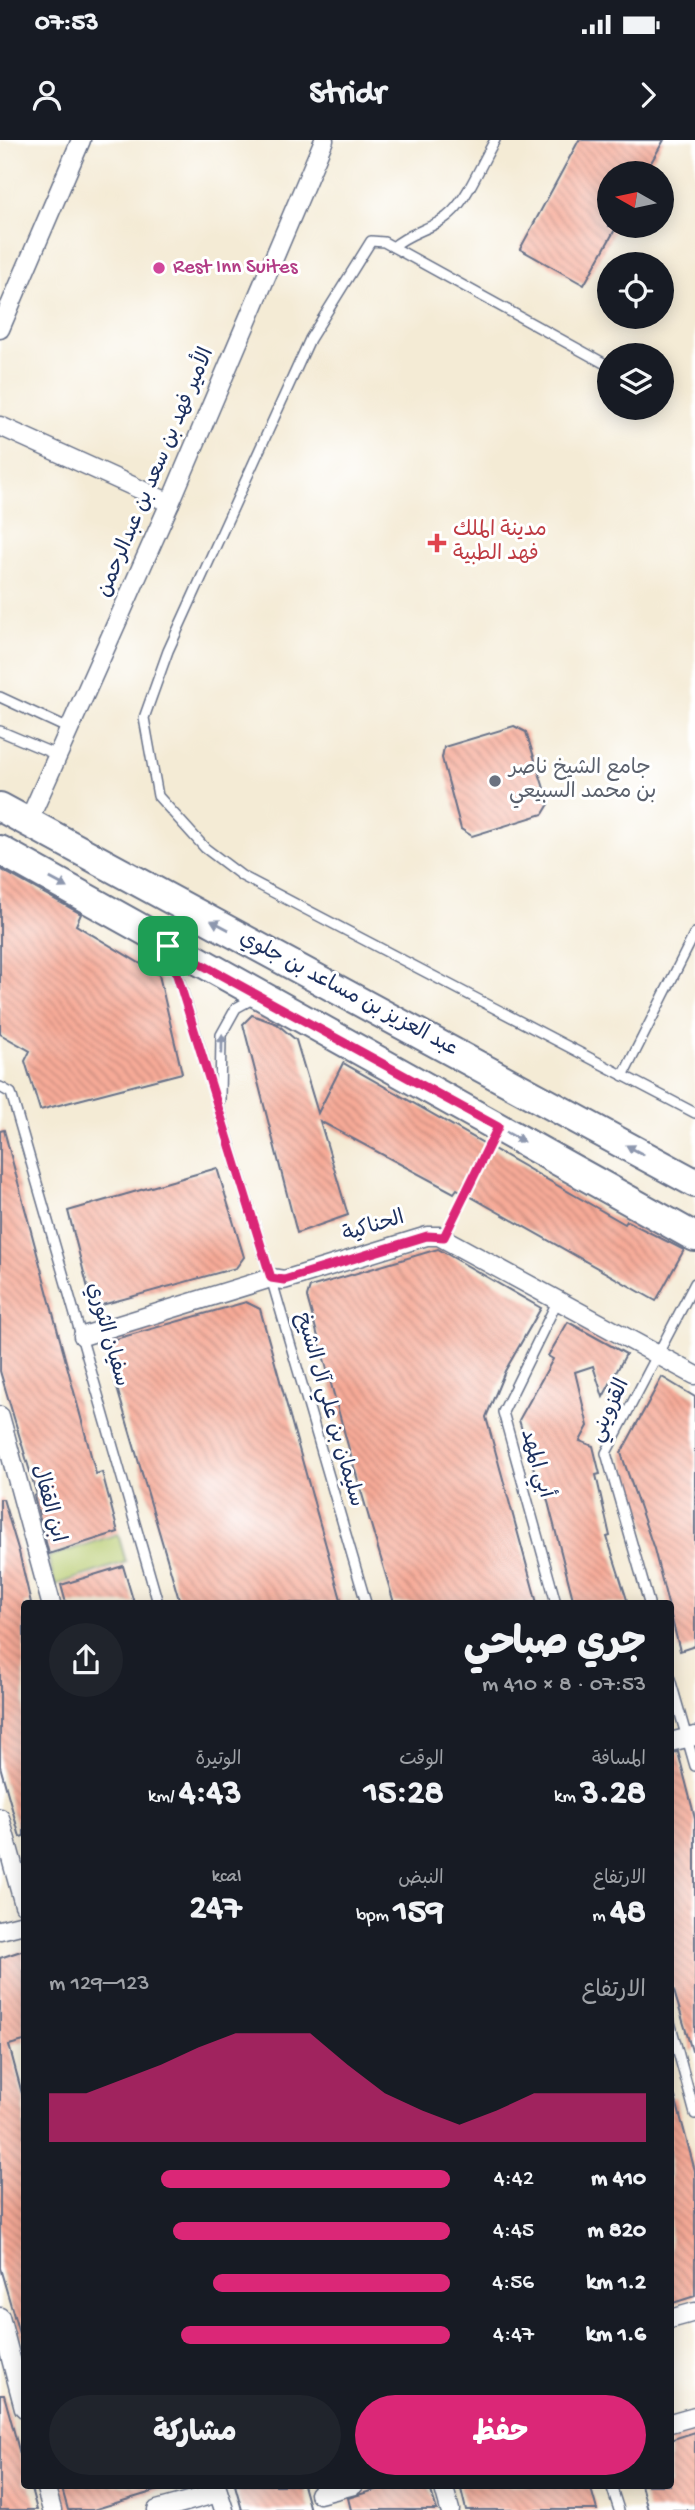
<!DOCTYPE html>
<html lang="ar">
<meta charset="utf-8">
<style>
:root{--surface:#171b24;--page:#20242c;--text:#f1f3f6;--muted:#9ea1a6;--accent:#db2777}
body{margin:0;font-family:"Gochi Hand","Playpen Sans Arabic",sans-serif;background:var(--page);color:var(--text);direction:rtl;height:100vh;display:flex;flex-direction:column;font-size:26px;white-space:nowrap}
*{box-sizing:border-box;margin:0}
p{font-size:23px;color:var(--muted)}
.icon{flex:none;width:38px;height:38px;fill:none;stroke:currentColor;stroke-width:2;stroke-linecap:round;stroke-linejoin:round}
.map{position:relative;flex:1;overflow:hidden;direction:ltr}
.sheet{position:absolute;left:21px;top:1460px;width:653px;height:889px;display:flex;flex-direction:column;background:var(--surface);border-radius:7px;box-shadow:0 4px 18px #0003;direction:rtl}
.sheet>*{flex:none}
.needle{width:46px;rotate:279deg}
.tools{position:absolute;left:597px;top:21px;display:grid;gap:14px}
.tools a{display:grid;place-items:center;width:77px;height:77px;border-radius:50%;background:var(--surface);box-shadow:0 4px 18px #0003;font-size:35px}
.pin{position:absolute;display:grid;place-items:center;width:60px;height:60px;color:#fff;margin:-30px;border-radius:14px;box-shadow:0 4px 10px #0006}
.round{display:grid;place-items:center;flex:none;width:74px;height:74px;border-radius:37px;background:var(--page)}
.overview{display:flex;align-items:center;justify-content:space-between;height:119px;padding:0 28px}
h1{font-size:38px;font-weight:800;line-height:52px}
.figures{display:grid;grid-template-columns:repeat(3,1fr);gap:10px;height:119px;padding:7px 28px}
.figures div{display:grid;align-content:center}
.figures b{font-size:35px;font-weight:800}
.figures small{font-size:19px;font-weight:400}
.figures p{font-size:19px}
.chart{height:196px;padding:14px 28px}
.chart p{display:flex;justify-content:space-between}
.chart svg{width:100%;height:126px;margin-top:7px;fill:var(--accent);opacity:.7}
.cta{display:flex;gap:14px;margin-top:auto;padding:14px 28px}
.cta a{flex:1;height:80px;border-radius:42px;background:var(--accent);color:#fff;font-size:28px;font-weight:800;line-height:80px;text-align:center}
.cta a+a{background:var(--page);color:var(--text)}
ul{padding:0 28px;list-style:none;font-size:23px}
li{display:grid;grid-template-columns:112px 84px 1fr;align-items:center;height:52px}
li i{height:18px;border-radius:9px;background:var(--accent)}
.status{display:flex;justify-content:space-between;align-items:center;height:49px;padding:0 35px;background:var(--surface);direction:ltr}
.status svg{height:19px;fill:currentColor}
header{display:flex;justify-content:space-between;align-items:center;height:91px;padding:0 28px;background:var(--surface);font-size:32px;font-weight:800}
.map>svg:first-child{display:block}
.green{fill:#b7cb6f;stroke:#697d66;stroke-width:2}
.building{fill:url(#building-back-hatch)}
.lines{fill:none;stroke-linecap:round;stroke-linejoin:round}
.lane-casing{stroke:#677188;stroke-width:12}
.street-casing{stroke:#677188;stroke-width:21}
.primary-casing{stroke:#677188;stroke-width:32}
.path{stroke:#677188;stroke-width:2.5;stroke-dasharray:5 5;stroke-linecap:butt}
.lane{stroke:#fff;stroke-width:9}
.street{stroke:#fff;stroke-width:18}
.primary{stroke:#fff;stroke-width:28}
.oneway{fill:#8d97ae}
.route-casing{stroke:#fff;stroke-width:14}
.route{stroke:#db2777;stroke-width:9}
.hotel-dot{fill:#d1479c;stroke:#fff;stroke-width:2.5}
.health-dot{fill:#e0444e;stroke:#fff;stroke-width:2.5}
.worship-dot{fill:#6b7280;stroke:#fff;stroke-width:2.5}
.labels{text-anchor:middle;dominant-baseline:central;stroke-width:6;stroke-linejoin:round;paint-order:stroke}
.hotel-label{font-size:21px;fill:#b23c85;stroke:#fff;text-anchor:start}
.street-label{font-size:21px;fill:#1b2f5e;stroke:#fff}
.health-label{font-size:21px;fill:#be3a42;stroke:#fff;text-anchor:start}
.worship-label{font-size:21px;fill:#5b616d;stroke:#fff;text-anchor:start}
</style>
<div class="status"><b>07:53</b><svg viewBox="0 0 49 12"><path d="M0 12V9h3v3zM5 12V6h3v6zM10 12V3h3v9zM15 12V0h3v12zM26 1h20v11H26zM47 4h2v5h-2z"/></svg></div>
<header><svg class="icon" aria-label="forward" viewBox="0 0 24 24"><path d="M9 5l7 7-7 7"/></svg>Stridr<svg class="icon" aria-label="person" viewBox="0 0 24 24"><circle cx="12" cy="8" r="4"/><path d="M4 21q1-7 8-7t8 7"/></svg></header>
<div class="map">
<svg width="695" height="2370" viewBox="0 0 695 2370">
<defs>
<pattern id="building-back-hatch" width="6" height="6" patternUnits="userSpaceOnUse" patternTransform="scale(1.75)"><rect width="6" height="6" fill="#f7aa97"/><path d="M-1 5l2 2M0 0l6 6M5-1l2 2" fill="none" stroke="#c78b7e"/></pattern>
</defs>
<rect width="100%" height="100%" fill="#fff"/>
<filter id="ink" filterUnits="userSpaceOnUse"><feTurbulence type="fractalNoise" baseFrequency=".0143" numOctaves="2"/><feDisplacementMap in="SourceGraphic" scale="14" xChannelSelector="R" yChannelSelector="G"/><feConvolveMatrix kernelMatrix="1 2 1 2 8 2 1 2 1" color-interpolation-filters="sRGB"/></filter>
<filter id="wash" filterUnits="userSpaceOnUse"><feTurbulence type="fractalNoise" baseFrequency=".00686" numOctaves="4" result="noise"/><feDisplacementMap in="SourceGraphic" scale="28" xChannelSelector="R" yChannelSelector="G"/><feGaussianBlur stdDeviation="1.57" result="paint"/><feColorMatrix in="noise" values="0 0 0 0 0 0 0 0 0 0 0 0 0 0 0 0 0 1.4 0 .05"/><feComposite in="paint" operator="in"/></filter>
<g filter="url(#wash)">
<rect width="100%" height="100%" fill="#f4ebd5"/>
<!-- green -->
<path class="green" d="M118 1394 126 1422 55 1445 48 1417Z"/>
<g id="blocks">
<!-- building -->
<g class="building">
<path d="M579 0H664L645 33H609V86H617L584 145 520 109Z"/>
<path d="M514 586 526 592 549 664 543 674 472 696 461 689 442 618 444 607Z"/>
<path d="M0 729 81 774 76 785 159 835 182 933 40 970 25 921 30 911 0 894Z"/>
<path d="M252 875 277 884 296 900 318 973 343 923 625 1084 627 1081 684 1110 656 1161 457 1049 454 1053 320 981 348 1075 297 1093 243 884Z"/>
<path d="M4 990 96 1334 102 1332 118 1392 49 1414 34 1356 37 1355 0 1231V991Z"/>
<path d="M217 1028 244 1117 236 1128 102 1165 91 1160 68 1071Z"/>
<path d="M438 1109 541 1168 505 1231 486 1277 537 1463H394L352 1320 307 1157 310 1147Z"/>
<path d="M246 1162 260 1169 342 1463H180L107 1214 112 1200Z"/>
<path d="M568 1182 626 1214 603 1257 593 1226 575 1232 588 1286 580 1301 593 1306 600 1334 596 1335 610 1396 607 1397 628 1463H574L546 1354 542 1356 519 1280 553 1219 548 1216Z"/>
<path d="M662 1237 695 1257V1506L680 1511 654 1409 621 1313Z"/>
<path d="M0 1359H3L19 1412 31 1463H24V1696L20 1697 0 1626Z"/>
<path d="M123 1426 134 1463H66L61 1445Z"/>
<path d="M678 1612 695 1678V1910L692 1911 670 1838V1613Z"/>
<path d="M24 1810V1901L9 1905 24 1961V2200H21L0 2128V1818Z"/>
<path d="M675 1957 695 2031V2156L670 2164V1958Z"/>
<path d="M0 2255H4L12 2284 24 2329V2345H30L37 2370H0Z"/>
<path d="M695 2292V2370H648L641 2345H670V2300Z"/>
<path d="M61 2345H164L165 2348 93 2370H68Z"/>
<path d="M235 2345H303L310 2370H242Z"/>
<path d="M377 2345H429L437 2370H351L348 2358 378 2349Z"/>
<path d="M460 2345H590L597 2370H466Z"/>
</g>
</g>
</g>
<g filter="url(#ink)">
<use href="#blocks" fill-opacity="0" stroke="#677188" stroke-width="2"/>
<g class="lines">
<defs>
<g id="lane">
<path d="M393 107C410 91 436 89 453 71 469 55 483 20 495 0"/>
<path d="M609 226 384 102 371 101 310 199 168 511 144 578 158 656 205 708 242 736 695 973"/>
<path d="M0 557 69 589"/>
<path d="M0 591 57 615"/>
<path d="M170 811 271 1138 366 1463"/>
<path d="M623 936 695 793"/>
<path d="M0 947 11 953 158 1463"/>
<path d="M220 960 221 895 236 868 256 857"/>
<path d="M556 1463 503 1272 557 1162"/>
<path d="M649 1463 606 1313 695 1143"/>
<path d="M670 1539 695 1626"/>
<path d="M670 1882 695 1974"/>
<path d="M611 2345 619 2370"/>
</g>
<g id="street">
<path d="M0 189 81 0"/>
<path d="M0 286 170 363"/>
<path d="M28 682 170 363 324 0"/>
<path d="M83 1196 271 1138 284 1140 427 1096H439L695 1235"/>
<path d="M0 1276 51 1463"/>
<path d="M670 1602 695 1596"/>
<path d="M0 1678 24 1765"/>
<path d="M0 1790 24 1784"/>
<path d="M0 2177 24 2268"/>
<path d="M670 2179 695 2172"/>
<path d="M670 2283 695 2276"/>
<path d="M45 2345 52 2370"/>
<path d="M216 2345 224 2370"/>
<path d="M443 2345 450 2370"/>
<path d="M319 2354 354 2345"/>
<path d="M157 2370 218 2353"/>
</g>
<g id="primary">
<path d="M0 667 695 1043"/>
<path d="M0 710 695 1097"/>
</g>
</defs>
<!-- lane casing -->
<use href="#lane" class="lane-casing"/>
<!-- street casing -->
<use href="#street" class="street-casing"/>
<!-- primary casing -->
<use href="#primary" class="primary-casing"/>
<!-- path -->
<path class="path" d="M450 1084 489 1006"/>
<!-- lane -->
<use href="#lane" class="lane"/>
<!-- street -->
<use href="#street" class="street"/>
<!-- primary -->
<use href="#primary" class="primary"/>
</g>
<!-- one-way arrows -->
<defs><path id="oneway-solid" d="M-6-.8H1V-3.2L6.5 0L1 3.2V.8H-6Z" transform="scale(1.75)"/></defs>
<g class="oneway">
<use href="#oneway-solid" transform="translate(59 743) rotate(29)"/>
<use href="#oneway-solid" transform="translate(220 785) rotate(-152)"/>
<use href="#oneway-solid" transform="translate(222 904) rotate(-89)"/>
<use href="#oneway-solid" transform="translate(515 997) rotate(29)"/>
<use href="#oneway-solid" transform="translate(635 1010) rotate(-151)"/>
</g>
</g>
<g class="lines" filter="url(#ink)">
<defs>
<path id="route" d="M168 806 498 987 444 1097 427 1096 284 1140 271 1138Z"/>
</defs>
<!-- route casing -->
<use href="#route" class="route-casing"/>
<!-- route -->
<use href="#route" class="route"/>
</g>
<!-- markers -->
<circle class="hotel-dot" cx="159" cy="128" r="7"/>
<path class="health-dot" d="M433.5 392.5h7v7h7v7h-7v7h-7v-7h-7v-7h7z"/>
<circle class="worship-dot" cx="495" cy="641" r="7"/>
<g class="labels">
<!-- hotel labels -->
<g class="hotel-label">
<text x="173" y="128">Rest Inn Suites</text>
</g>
<!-- street labels -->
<g class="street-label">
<text transform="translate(157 333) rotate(-67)">الأمير فهد بن سعد بن عبدالرحمن</text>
<text transform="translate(348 855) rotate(28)">عبد العزيز بن مساعد بن جلوي</text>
<text transform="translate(374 1088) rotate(-17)">الحناكية</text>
<text transform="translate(106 1195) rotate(74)">سفيان الثوري</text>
<text transform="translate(328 1270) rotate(74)">سليمان بن علي آل الشيخ</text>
<text transform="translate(611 1271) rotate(-65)">القزويني</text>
<text transform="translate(535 1324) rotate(74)">أبي المهد</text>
<text transform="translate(47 1364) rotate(75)">ابن القفال</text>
</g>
<!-- health labels -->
<g class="health-label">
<text x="453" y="391">مدينة الملك<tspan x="453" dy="24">فهد الطبية</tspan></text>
</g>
<!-- worship labels -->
<g class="worship-label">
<text x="509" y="629">جامع الشيخ ناصر<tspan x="509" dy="24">بن محمد السبيعي</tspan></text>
</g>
</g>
</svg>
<div class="tools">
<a><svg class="needle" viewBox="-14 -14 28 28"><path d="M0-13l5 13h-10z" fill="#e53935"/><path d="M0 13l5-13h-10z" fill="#9ea1a6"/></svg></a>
<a><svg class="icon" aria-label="locate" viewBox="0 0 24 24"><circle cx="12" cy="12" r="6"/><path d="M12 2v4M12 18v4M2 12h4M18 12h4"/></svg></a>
<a><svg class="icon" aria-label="layers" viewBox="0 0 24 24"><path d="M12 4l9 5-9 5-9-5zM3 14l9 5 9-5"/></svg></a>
</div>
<div class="pin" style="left:168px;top:806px;background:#1e9e55"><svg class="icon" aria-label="arrive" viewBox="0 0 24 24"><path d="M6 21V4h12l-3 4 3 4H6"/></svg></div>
<section class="sheet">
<div class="overview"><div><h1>جري صباحي</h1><p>07:53 · 8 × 410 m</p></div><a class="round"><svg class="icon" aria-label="share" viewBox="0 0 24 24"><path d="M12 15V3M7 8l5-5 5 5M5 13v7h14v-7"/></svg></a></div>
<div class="figures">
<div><p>المسافة</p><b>3.28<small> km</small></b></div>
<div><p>الوقت</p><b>15:28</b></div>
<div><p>الوتيرة</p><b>4:43<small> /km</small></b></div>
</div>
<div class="figures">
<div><p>الارتفاع</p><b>48<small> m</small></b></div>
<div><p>النبض</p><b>159<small> bpm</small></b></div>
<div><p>kcal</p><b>247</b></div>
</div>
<div class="chart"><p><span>الارتفاع</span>123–129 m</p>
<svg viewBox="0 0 160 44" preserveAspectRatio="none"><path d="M0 44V27L10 27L20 22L30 17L40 11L50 6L60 6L70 6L80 17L90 27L100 33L110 38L120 33L130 27L140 27L150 27L160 27V44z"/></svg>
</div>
<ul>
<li><b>410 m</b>4:42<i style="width:72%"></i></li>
<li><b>820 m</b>4:45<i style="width:69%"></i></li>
<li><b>1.2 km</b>4:56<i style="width:59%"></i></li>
<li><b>1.6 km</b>4:47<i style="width:67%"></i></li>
</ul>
<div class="cta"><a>حفظ</a><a>مشاركة</a></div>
</section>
</div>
